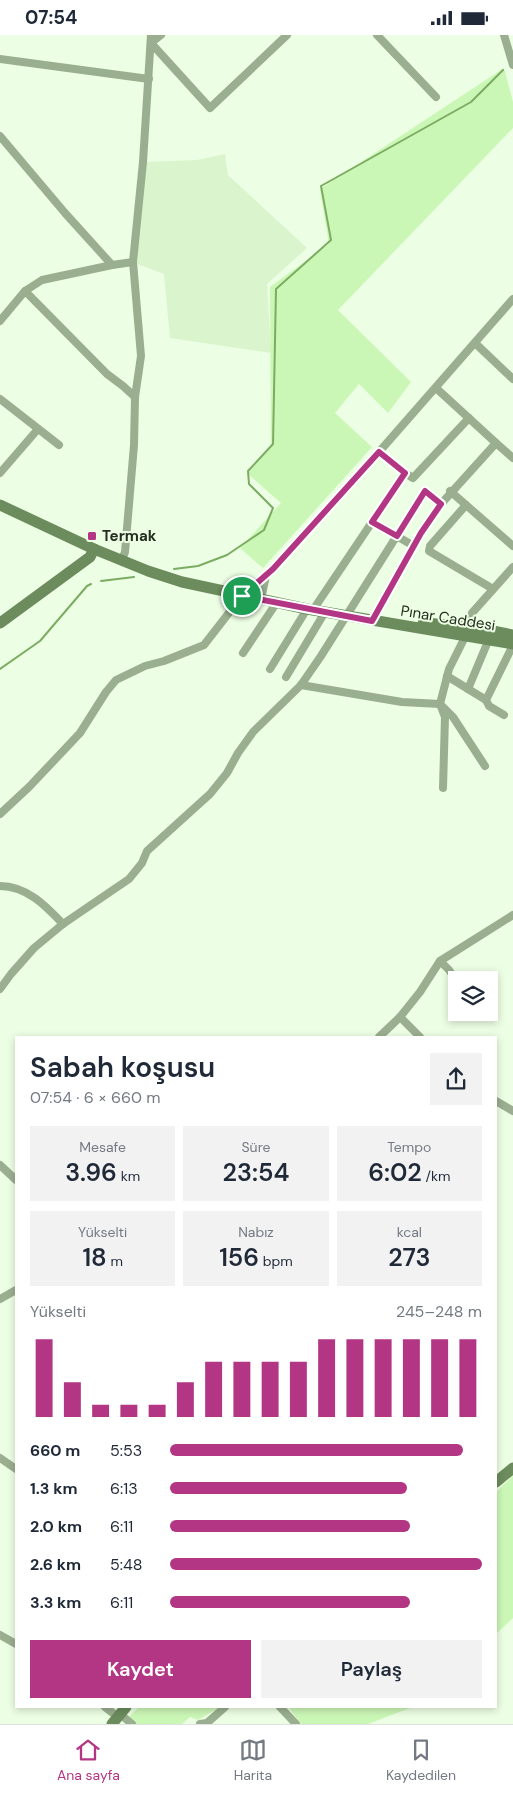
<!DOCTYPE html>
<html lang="tr">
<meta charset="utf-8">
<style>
:root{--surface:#fff;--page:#f2f2f3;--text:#1f2937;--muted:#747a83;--line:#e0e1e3;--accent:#b33685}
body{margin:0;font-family:"DM Sans",sans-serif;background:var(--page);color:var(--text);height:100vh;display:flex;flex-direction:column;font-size:19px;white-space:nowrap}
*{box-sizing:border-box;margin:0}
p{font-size:16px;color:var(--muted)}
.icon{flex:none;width:28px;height:28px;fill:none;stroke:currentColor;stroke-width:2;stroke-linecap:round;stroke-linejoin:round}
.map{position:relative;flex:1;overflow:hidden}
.panel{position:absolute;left:15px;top:1001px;width:482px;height:672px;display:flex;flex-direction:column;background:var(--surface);border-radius:0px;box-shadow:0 2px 8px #0003}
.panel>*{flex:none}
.tools{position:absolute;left:448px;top:936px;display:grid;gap:10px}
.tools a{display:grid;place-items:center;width:50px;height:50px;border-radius:0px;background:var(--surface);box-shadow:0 2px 8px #0003;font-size:25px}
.pin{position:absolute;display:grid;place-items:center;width:42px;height:42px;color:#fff;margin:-21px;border:2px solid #fff;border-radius:50%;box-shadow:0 1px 5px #0007}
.round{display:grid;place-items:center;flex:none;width:52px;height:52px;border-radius:0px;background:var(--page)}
.summary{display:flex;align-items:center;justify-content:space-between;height:85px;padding:0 15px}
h1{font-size:28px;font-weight:600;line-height:38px}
.stats{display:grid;grid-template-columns:repeat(3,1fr);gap:8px;height:85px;padding:5px 15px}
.stats div{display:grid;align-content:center;border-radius:0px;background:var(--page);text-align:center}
.stats b{font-size:25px;font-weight:600}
.stats small{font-size:14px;font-weight:400}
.stats p{font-size:14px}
.chart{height:140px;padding:10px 15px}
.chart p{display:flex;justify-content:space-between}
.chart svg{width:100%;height:90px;margin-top:5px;stroke:var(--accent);stroke-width:6}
.cta{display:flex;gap:10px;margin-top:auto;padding:10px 15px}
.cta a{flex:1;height:58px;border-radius:0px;background:var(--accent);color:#fff;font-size:20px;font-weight:600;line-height:58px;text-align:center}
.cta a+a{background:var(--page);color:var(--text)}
ul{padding:0 15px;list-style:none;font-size:16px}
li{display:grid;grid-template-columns:80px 60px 1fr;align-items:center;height:38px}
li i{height:12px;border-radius:6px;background:var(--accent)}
.status{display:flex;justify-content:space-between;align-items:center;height:35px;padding:0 25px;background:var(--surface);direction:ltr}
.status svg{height:14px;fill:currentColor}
.dock{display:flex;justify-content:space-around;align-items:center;height:70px;border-top:1px solid var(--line);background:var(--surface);font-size:14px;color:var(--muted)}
.dock a{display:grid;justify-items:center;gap:2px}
.dock .current{color:var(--accent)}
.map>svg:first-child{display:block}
.built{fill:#daf5cd}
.green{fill:#cbf7b6}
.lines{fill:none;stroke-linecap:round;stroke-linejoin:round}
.stream{stroke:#7cac62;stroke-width:2}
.street{stroke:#9aaf8f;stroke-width:8}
.secondary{stroke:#6c8c5d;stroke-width:11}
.route-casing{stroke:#fff;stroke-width:10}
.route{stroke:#b33685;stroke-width:6}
.poi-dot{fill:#b33685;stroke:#ecfee3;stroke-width:2}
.labels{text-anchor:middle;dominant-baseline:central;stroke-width:4;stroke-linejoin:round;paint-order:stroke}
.poi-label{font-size:15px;font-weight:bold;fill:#252d21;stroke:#ecfee3;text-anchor:start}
.street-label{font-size:15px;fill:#252d21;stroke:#ecfee3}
</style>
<div class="status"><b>07:54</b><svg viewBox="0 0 49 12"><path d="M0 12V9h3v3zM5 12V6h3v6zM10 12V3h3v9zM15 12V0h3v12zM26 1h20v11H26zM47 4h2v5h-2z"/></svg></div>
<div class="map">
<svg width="513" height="1689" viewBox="0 0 513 1689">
<rect width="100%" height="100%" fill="#ecfee3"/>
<!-- built -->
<path class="built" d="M225 119 228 140 307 213 267 249 271 318 170 303 164 239 137 229 138 183 143 127 197 125Z"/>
<!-- green -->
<g class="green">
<path d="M504 33 513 67V93L338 275 411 347 388 378 359 349 335 378 372 412 263 533 240 513 281 468 247 438 271 412 270 252 329 209 320 154Z"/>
<path d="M513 1441V1583L496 1599V1457Z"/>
<path d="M138 1673H218L198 1685 190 1682 182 1689H136L129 1682Z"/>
<path d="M289 1673H410L368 1689H301Z"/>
</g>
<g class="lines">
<!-- stream -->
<g class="stream">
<path d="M174 534 198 531 227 520 264 495 273 473 249 449 248 436 273 409 276 254 331 205 321 151 471 67 503 35"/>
<path d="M101 546 134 542"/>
<path d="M0 634 40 606 87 551 91 549"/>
</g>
<!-- street -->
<g class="street">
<path d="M161 0 151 8 210 73 287 0"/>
<path d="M377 0 436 62"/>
<path d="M504 0 513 30"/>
<path d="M0 24 149 44"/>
<path d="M0 101 65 178 112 230 133 227"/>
<path d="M25 256 42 245 112 230"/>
<path d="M0 286 25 256 107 339 123 351 135 362"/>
<path d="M475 308 513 344"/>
<path d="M0 364 59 410"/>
<path d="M496 408 513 423"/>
<path d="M379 417 405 438 413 443 469 383"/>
<path d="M0 438 38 394"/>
<path d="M450 456 513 511"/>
<path d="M466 470 430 511 429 516 493 554"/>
<path d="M372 487 414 511"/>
<path d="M122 525 125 517 134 410 135 362 141 321 133 227 143 127 151 0"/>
<path d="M261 564 266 541"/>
<path d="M313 575 405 438"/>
<path d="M372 585 421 498 441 469 496 408 436 353"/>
<path d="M243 618 277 567"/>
<path d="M270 634 307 574"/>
<path d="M447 641 486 665"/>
<path d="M286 642 325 577"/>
<path d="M301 650 402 667 440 669 449 634 466 600 472 578 513 532"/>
<path d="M468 654 489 604"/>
<path d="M440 669 445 682 443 753"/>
<path d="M443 672 453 682 485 731"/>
<path d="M504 680 489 671 486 665 513 610"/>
<path d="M0 779 29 752 64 715 80 698 106 657 116 645 145 631 164 626 204 610 242 561 273 534 379 417 513 264"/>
<path d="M0 851C27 851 46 871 63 889"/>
<path d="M440 926 449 935 456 945"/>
<path d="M0 954 11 939 34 913 63 889 129 844 142 828 147 816 210 759 227 738 238 718 253 697 301 650 321 621 425 456 441 469"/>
<path d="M481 978 487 981"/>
<path d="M400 982 420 1002"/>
<path d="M379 1002 400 982 420 957 440 926 513 880"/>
<path d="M496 1066 513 1076"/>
<path d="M0 1130 16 1145"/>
<path d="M0 1264 16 1255"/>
<path d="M0 1423 16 1434"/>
<path d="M0 1600 16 1609"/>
<path d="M105 1672 118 1682"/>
<path d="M280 1672 296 1689"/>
<path d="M120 1679 132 1689"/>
<path d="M200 1689 207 1688 225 1672"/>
</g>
<!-- secondary -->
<g class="secondary">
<path d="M0 470 94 514 148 536 182 547 307 574 513 609"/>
<path d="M0 588 90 522 94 514"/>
<path d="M423 588 468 591 513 600"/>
<path d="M496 1447 513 1433"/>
<path d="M112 1689 126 1672"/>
</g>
</g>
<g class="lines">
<defs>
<path id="route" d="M379 417 405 438 372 487 397 501 425 456 441 469 421 498 372 586 242 561 273 534Z"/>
</defs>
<!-- route casing -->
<use href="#route" class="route-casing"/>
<!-- route -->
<use href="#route" class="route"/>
</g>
<!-- markers -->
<rect class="poi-dot" x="87" y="496" width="10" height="10" rx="2.5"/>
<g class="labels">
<!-- poi labels -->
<g class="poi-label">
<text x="102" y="501">Termak</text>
</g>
<!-- street labels -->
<g class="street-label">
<text transform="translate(448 583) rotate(9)">Pınar Caddesi</text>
</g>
</g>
</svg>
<div class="tools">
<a><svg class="icon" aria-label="layers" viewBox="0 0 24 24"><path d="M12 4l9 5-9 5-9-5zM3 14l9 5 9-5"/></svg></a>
</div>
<div class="pin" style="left:242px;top:561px;background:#1e9e55"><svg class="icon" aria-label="arrive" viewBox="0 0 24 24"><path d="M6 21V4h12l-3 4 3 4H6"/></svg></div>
<section class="panel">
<div class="summary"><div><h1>Sabah koşusu</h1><p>07:54 · 6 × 660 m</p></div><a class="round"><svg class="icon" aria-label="share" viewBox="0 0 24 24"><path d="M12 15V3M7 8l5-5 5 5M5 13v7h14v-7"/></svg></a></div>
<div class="stats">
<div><p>Mesafe</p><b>3.96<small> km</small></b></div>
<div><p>Süre</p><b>23:54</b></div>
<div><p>Tempo</p><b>6:02<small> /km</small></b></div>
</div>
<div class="stats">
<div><p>Yükselti</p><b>18<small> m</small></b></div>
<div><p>Nabız</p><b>156<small> bpm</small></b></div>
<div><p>kcal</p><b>273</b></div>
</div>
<div class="chart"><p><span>Yükselti</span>245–248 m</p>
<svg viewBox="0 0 160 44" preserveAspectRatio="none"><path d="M5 44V6M15 44V27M25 44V38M35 44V38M45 44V38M55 44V27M65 44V17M75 44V17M85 44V17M95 44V17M105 44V6M115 44V6M125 44V6M135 44V6M145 44V6M155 44V6"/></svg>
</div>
<ul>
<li><b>660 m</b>5:53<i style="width:94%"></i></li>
<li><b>1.3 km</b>6:13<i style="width:76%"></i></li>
<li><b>2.0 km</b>6:11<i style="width:77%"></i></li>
<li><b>2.6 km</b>5:48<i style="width:100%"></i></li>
<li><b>3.3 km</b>6:11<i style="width:77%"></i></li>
</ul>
<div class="cta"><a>Kaydet</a><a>Paylaş</a></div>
</section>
</div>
<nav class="dock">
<a class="current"><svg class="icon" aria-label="home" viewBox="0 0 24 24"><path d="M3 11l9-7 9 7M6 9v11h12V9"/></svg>Ana sayfa</a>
<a><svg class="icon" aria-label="map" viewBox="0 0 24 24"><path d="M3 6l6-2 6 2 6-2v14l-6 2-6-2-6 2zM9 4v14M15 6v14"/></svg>Harita</a>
<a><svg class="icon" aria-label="saved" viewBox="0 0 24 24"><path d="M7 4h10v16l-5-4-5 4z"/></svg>Kaydedilen</a>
</nav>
